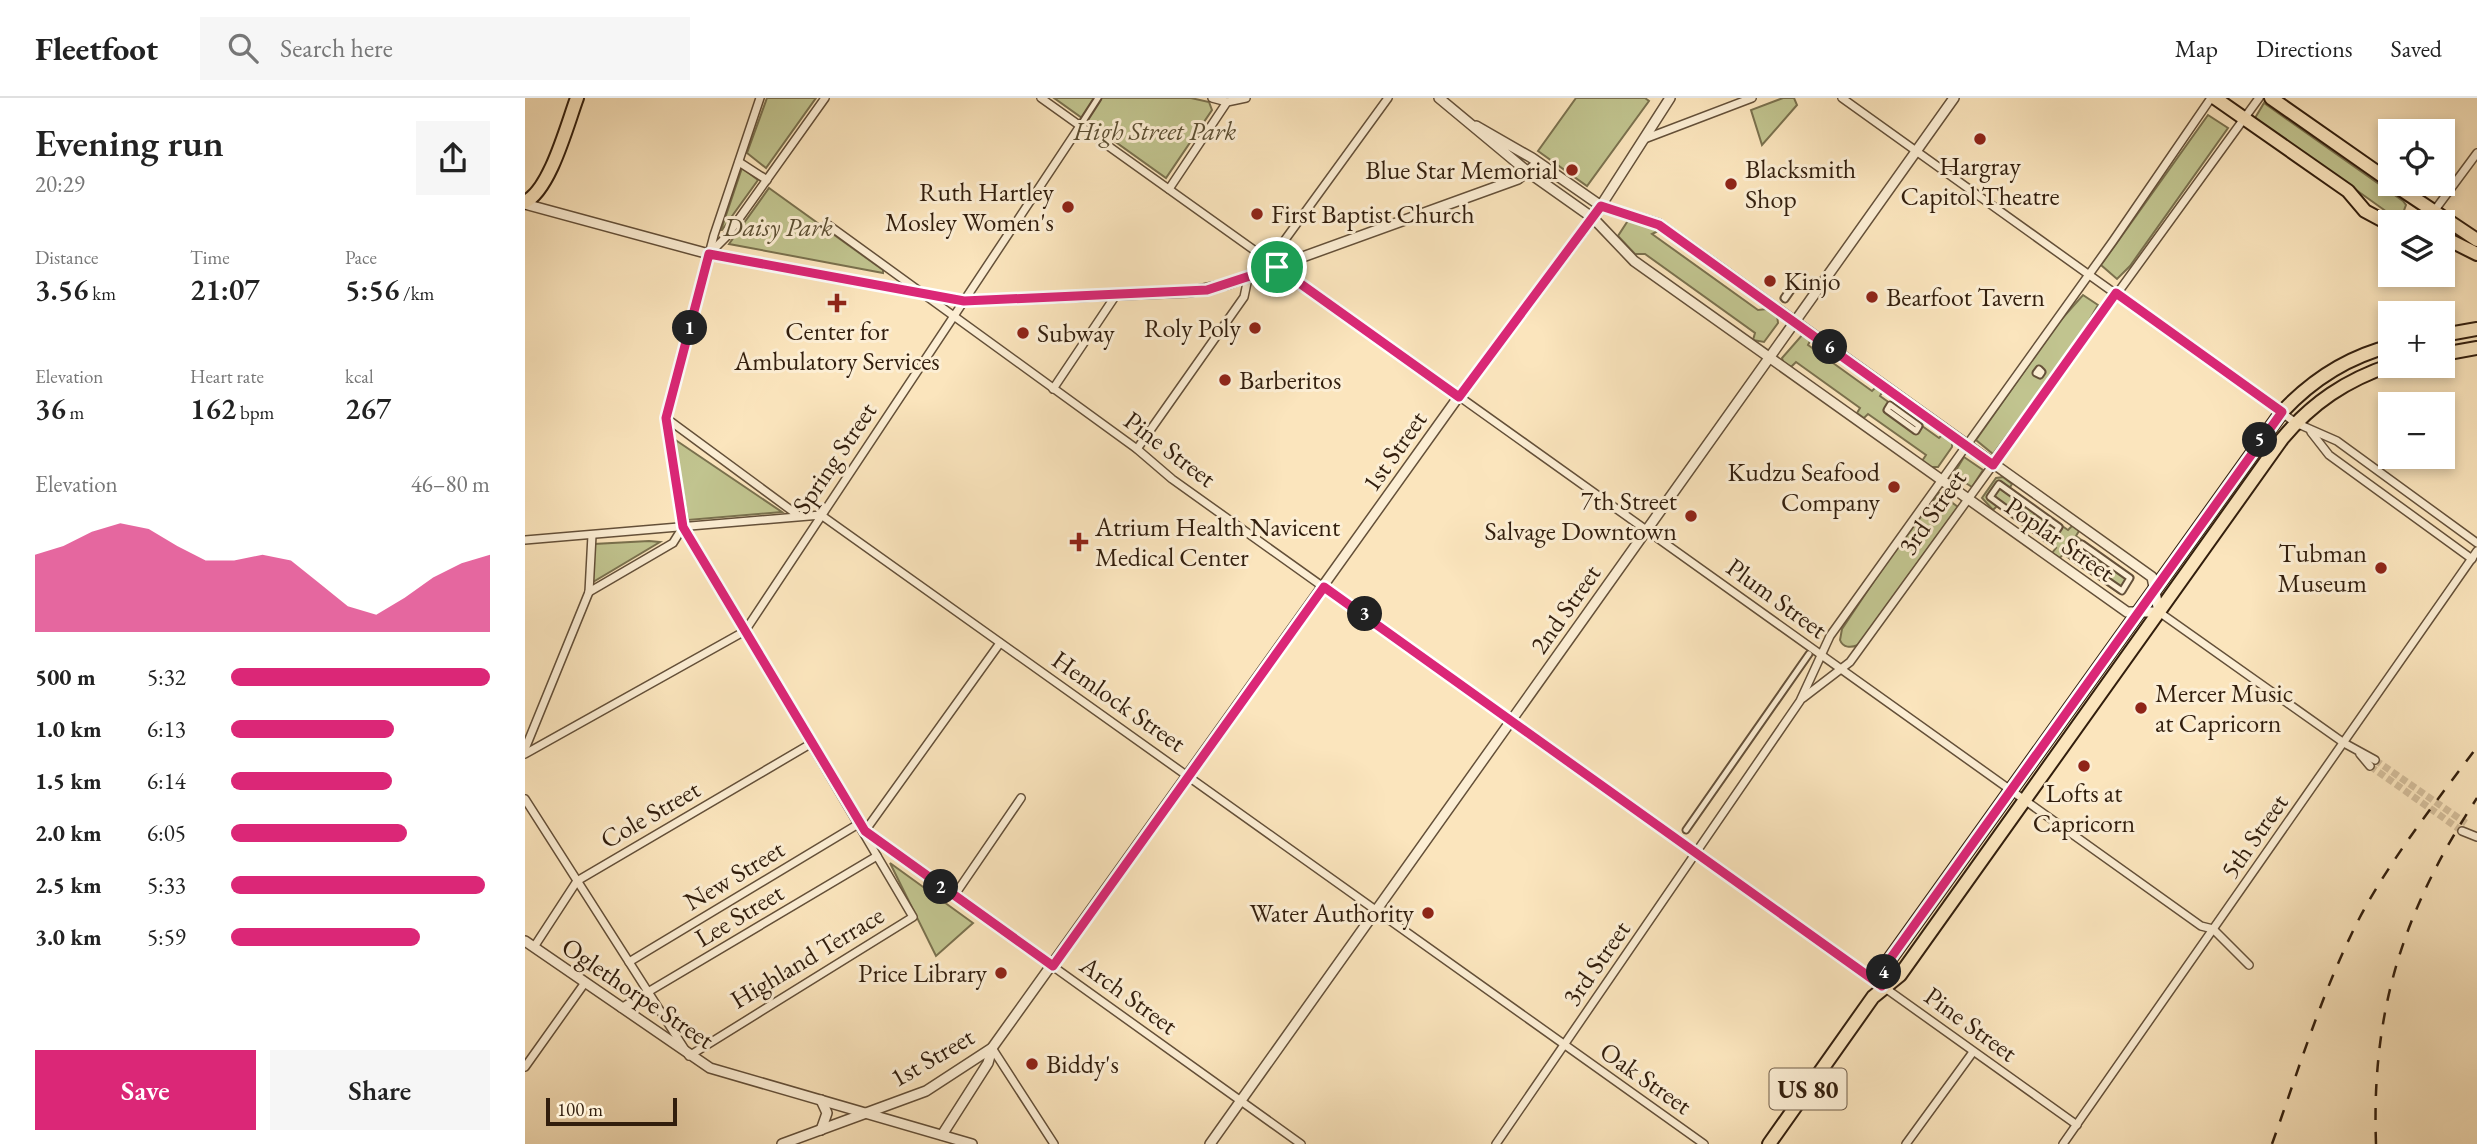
<!DOCTYPE html>
<meta charset="utf-8">
<style>
:root{--surface:#fff;--page:#f6f6f6;--text:#222;--muted:#767676;--line:#e0e0e0;--accent:#db2777}
body{margin:0;font-family:"EB Garamond",serif;background:var(--page);color:var(--text);height:100vh;display:flex;flex-direction:column;font-size:26px;white-space:nowrap}
*{box-sizing:border-box;margin:0}
p{font-size:23px;color:var(--muted)}
.icon{flex:none;width:38px;height:38px;fill:none;stroke:currentColor;stroke-width:2;stroke-linecap:round;stroke-linejoin:round}
.map{position:relative;flex:1;overflow:hidden}
.drawer{display:flex;flex-direction:column;background:var(--surface);width:525px}
.drawer>*{flex:none}
.controls{position:absolute;left:1853px;top:21px;display:grid;gap:14px}
.controls a{display:grid;place-items:center;width:77px;height:77px;border-radius:0px;background:var(--surface);box-shadow:0 4px 10px #0003;font-size:35px}
.scale{position:absolute;left:21px;bottom:18px;width:131px;box-sizing:border-box;padding-left:7px;border:4px solid #321e0d;border-top:0;font-size:19px;line-height:24px;white-space:nowrap;color:#321e0d;-webkit-text-stroke:5px #fceed4;paint-order:stroke}
.pin{position:absolute;display:grid;place-items:center;width:60px;height:60px;color:#fff;margin:-30px;border:4px solid #fff;border-radius:50%;box-shadow:0 2px 7px #0007}
.km{position:absolute;width:35px;height:35px;margin:-18px;border-radius:50%;background:#222;color:#fff;font-size:19px;line-height:35px;text-align:center}
.round{display:grid;place-items:center;flex:none;width:74px;height:74px;border-radius:0px;background:var(--page)}
.headline{display:flex;align-items:center;justify-content:space-between;height:119px;padding:0 35px}
h1{font-size:38px;font-weight:600;line-height:52px}
.stats{display:grid;grid-template-columns:repeat(3,1fr);gap:10px;height:119px;padding:7px 35px}
.stats div{display:grid;align-content:center}
.stats b{font-size:30px;font-weight:600}
.stats small{font-size:19px;font-weight:400}
.stats p{font-size:19px}
.chart{height:196px;padding:14px 35px}
.chart p{display:flex;justify-content:space-between}
.chart svg{width:100%;height:126px;margin-top:7px;fill:var(--accent);opacity:.7}
.action{display:flex;gap:14px;margin-top:auto;padding:14px 35px}
.action a{flex:1;height:80px;border-radius:0px;background:var(--accent);color:#fff;font-size:28px;font-weight:600;line-height:80px;text-align:center}
.action a+a{background:var(--page);color:var(--text)}
ul{padding:0 35px;list-style:none;font-size:23px}
li{display:grid;grid-template-columns:112px 84px 1fr;align-items:center;height:52px}
li i{height:18px;border-radius:9px;background:var(--accent)}
header{display:flex;align-items:center;gap:42px;box-sizing:border-box;height:98px;padding:0 35px;background:var(--surface);border-bottom:2px solid var(--line)}
header strong{font-size:33px}
nav{display:flex;gap:38px;margin-inline-start:auto;font-size:24px}
.search{width:490px;height:63px;background:var(--page);display:flex;align-items:center;gap:18px;box-sizing:border-box;padding:0 24px;border-radius:0px;color:var(--muted);font-size:26px}
main{display:flex;flex:1;min-height:0}
.map>svg:first-child{display:block}
.green{fill:#c1c48f;stroke:#7a714e;stroke-width:2}
.lines{fill:none;stroke-linecap:round;stroke-linejoin:round}
.minor-tunnel{stroke:#d3bd9a;stroke-width:7;stroke-dasharray:7 3.5;stroke-linecap:butt}
.pedestrian-casing{stroke:#645039;stroke-width:9}
.minor-casing{stroke:#645039;stroke-width:10}
.tertiary-casing{stroke:#645039;stroke-width:12}
.primary-casing{stroke:#321e0d;stroke-width:16}
.pedestrian{stroke:#fceed4;stroke-width:5}
.minor{stroke:#fceed4;stroke-width:7}
.tertiary{stroke:#fceed4;stroke-width:9}
.primary{stroke:#fbe5bd;stroke-width:12}
.rail{stroke:#321e0d;stroke-width:2.5;stroke-dasharray:12 12;stroke-linecap:butt}
.route-casing{stroke:#fff;stroke-width:14}
.route{stroke:#db2777;stroke-width:9}
.poi-dot{fill:#8f2418;stroke:#fceed4;stroke-width:2.5}
.labels{text-anchor:middle;dominant-baseline:central;stroke-width:6;stroke-linejoin:round;paint-order:stroke}
.shield{fill:#fceed4;stroke:#6f5c49;stroke-width:2}
.shield-label{font-size:24px;font-weight:bold;fill:#321e0d}
.park-label{font-size:26px;font-style:italic;fill:#5d5034;stroke:#fceed4}
.poi-label{font-size:26px;fill:#321e0d;stroke:#fceed4;text-anchor:start}
.street-label{font-size:26px;fill:#321e0d;stroke:#fceed4}
</style>
<header>
<strong>Fleetfoot</strong>
<div class="search"><svg class="icon" aria-label="search" viewBox="0 0 24 24"><circle cx="10" cy="10" r="6"/><path d="M15 15l6 6"/></svg>Search here</div>
<nav><a>Map</a><a>Directions</a><a>Saved</a></nav>
</header>
<main>
<section class="drawer">
<div class="headline"><div><h1>Evening run</h1><p>20:29</p></div><a class="round"><svg class="icon" aria-label="share" viewBox="0 0 24 24"><path d="M12 15V3M7 8l5-5 5 5M5 13v7h14v-7"/></svg></a></div>
<div class="stats">
<div><p>Distance</p><b>3.56<small> km</small></b></div>
<div><p>Time</p><b>21:07</b></div>
<div><p>Pace</p><b>5:56<small> /km</small></b></div>
</div>
<div class="stats">
<div><p>Elevation</p><b>36<small> m</small></b></div>
<div><p>Heart rate</p><b>162<small> bpm</small></b></div>
<div><p>kcal</p><b>267</b></div>
</div>
<div class="chart"><p><span>Elevation</span>46–80 m</p>
<svg viewBox="0 0 160 44" preserveAspectRatio="none"><path d="M0 44V17L10 14L20 9L30 6L40 8L50 14L60 19L70 19L80 17L90 19L100 27L110 35L120 38L130 32L140 25L150 20L160 17V44z"/></svg>
</div>
<ul>
<li><b>500 m</b>5:32<i style="width:100%"></i></li>
<li><b>1.0 km</b>6:13<i style="width:63%"></i></li>
<li><b>1.5 km</b>6:14<i style="width:62%"></i></li>
<li><b>2.0 km</b>6:05<i style="width:68%"></i></li>
<li><b>2.5 km</b>5:33<i style="width:98%"></i></li>
<li><b>3.0 km</b>5:59<i style="width:73%"></i></li>
</ul>
<div class="action"><a>Save</a><a>Share</a></div>
</section>
<div class="map">
<svg width="1952" height="1046" viewBox="0 0 1952 1046">
<rect width="100%" height="100%" fill="#fbe5bd"/>
<filter id="stains"><feTurbulence type="fractalNoise" baseFrequency=".00286" numOctaves="4"/><feColorMatrix values="0 0 0 0 .2 0 0 0 0 .09 0 0 0 0 .02 0 0 0 .5 -.17"/></filter>
<radialGradient id="worn" r=".72"><stop offset=".6" stop-color="#630" stop-opacity="0"/><stop offset="1" stop-color="#630" stop-opacity=".3"/></radialGradient>
<!-- green -->
<g class="green">
<path d="M242 0H291L241 70 222 55Z"/>
<path d="M529 0H666L684 4 687 12 641 80Z"/>
<path d="M1051 0H1120L1124 3 1062 88 1013 53Z"/>
<path d="M1258 0H1269L1272 7 1237 47 1226 12Z"/>
<path d="M1739 5 1878 103 1881 107 1878 115 1871 119 1862 114 1730 20Z"/>
<path d="M1683 17 1703 30 1605 168 1592 181 1576 167Z"/>
<path d="M217 70 233 82 197 132H196Z"/>
<path d="M244 90 358 172V175L204 146Z"/>
<path d="M1104 121 1133 133 1127 136 1233 212 1242 211 1252 217 1253 225 1239 244 1228 242 1230 235 1120 156H1110L1093 138Z"/>
<path d="M1558 197 1573 207 1554 240 1468 356 1451 342 1534 224Z"/>
<path d="M1278 236 1286 241 1283 247 1347 293 1352 288 1358 293 1355 298 1414 340 1418 336 1427 343V349L1413 369H1406L1397 363 1401 357 1343 316 1339 320 1332 315 1335 310 1271 264 1266 269 1258 264 1257 260Z"/>
<path d="M149 341 257 414 163 422Z"/>
<path d="M1439 359 1458 372 1447 389 1428 377Z"/>
<path d="M1478 379 1487 386 1484 391 1543 432 1548 427 1554 433 1551 438 1606 478 1608 481 1599 494 1594 495 1538 456 1535 460 1527 455 1531 450 1472 408 1468 412 1457 400 1471 380Z"/>
<path d="M1414 395 1433 409 1333 547C1326 550 1318 550 1315 542L1317 531 1363 462Z"/>
<path d="M124 443 135 444 68 484 69 446Z"/>
<path d="M365 765 448 825 411 858Z"/>
</g>
<g class="lines">
<!-- minor-tunnel -->
<g class="minor-tunnel">
<path d="M1850 662 1941 725"/>
<path d="M1845 668 1937 733"/>
</g>
<defs>
<g id="pedestrian">
<path d="M555 28 573 0"/>
<path d="M1266 190 1267 191 1260 201 1259 200Z"/>
<path d="M1514 271 1517 274 1515 277 1511 275Z"/>
<path d="M1365 307 1394 328 1391 333 1362 312Z"/>
<path d="M1474 386 1534 429 1525 443 1465 399Z"/>
<path d="M1557 446 1605 480 1597 493 1548 459Z"/>
<path d="M1161 732 1284 556"/>
</g>
<g id="minor">
<path d="M516 0 1676 828 1688 831 1724 867"/>
<path d="M687 0 702 4"/>
<path d="M1317 0 1771 325 1812 343 1952 445"/>
<path d="M1122 40 1227 0"/>
<path d="M214 64 242 82"/>
<path d="M644 91 702 4 721 0"/>
<path d="M1901 124 1952 55"/>
<path d="M302 126 612 351 647 381 1552 1027"/>
<path d="M186 154 201 139 300 0"/>
<path d="M752 169 754 150 863 0"/>
<path d="M528 291 591 197"/>
<path d="M141 320 274 418"/>
<path d="M1786 334 1804 357 1947 461"/>
<path d="M612 351 719 199 723 180"/>
<path d="M0 442 296 417 1179 1046"/>
<path d="M64 494 148 445 158 429"/>
<path d="M1634 514 1819 645 1850 662"/>
<path d="M1278 600 1325 564 1734 0"/>
<path d="M0 651 64 494 67 437"/>
<path d="M0 656 220 533 555 28"/>
<path d="M1835 656 1845 668"/>
<path d="M0 701 164 958 388 819 158 429 141 320 189 137 235 0"/>
<path d="M340 733 475 545"/>
<path d="M1937 733 1952 739"/>
<path d="M343 736 776 1046"/>
<path d="M429 798 496 700"/>
<path d="M9 849 52 783 287 645"/>
<path d="M104 864 335 725"/>
<path d="M96 910 352 758"/>
<path d="M467 950 529 1046"/>
<path d="M0 969 59 886"/>
<path d="M971 1046 1275 603 1305 538 1588 143 1686 0"/>
<path d="M1381 1046 1448 954"/>
<path d="M1538 1046 1952 453"/>
</g>
<g id="tertiary">
<path d="M914 0 1003 74 1068 120 1109 163 1602 514H1634L1627 479 1191 167 1134 126 1076 108 1007 60 951 28"/>
<path d="M0 106 184 156 439 203 664 194 703 186 993 81 1013 65"/>
<path d="M0 843 185 970 447 1046"/>
<path d="M296 1002 302 1015 296 1032"/>
<path d="M417 1037 463 965 467 950"/>
<path d="M257 1046 401 993 467 950 934 298 1068 120 1145 0"/>
<path d="M685 1046 1429 0"/>
</g>
<g id="primary">
<path d="M1690 0 1823 93 1840 113 1866 127"/>
<path d="M1746 0 1866 84"/>
<path d="M1868 86 1952 142"/>
<path d="M0 104C25 92 42 27 52 0"/>
<path d="M1918 139 1952 156"/>
<path d="M1918 237 1952 231"/>
<path d="M1918 256 1952 250"/>
<path d="M1357 888 1360 868 1757 314C1787 282 1822 259 1866 248"/>
<path d="M1244 1046 1348 899 1375 877 1757 341C1787 305 1821 282 1866 267"/>
</g>
</defs>
<!-- pedestrian casing -->
<use href="#pedestrian" class="pedestrian-casing"/>
<!-- minor casing -->
<use href="#minor" class="minor-casing"/>
<!-- tertiary casing -->
<use href="#tertiary" class="tertiary-casing"/>
<!-- primary casing -->
<use href="#primary" class="primary-casing"/>
<!-- pedestrian -->
<use href="#pedestrian" class="pedestrian"/>
<!-- minor -->
<use href="#minor" class="minor"/>
<!-- tertiary -->
<use href="#tertiary" class="tertiary"/>
<!-- primary -->
<use href="#primary" class="primary"/>
<!-- rail -->
<g class="rail">
<path d="M1747 1046C1774 971 1797 893 1834 821 1866 760 1911 704 1952 649"/>
<path d="M1851 1046C1846 912 1879 811 1952 700"/>
</g>
</g>
<g class="lines">
<defs>
<path id="route" d="M1076 108 1134 127 1468 367 1591 195 1757 314 1360 868 1357 888 799 489 528 868 340 733 158 429 141 320 184 156 439 203 682 192 752 169 934 299Z"/>
</defs>
<!-- route casing -->
<use href="#route" class="route-casing"/>
<!-- route -->
<use href="#route" class="route"/>
</g>
<!-- markers -->
<g class="poi-dot">
<circle cx="1455" cy="41" r="7"/>
<circle cx="1047" cy="72" r="7"/>
<circle cx="1206" cy="86" r="7"/>
<circle cx="543" cy="109" r="7"/>
<circle cx="732" cy="116" r="7"/>
<circle cx="1245" cy="183" r="7"/>
<circle cx="1347" cy="199" r="7"/>
<path d="M308.5 194.5h7v7h7v7h-7v7h-7v-7h-7v-7h7z"/>
<circle cx="730" cy="230" r="7"/>
<circle cx="498" cy="235" r="7"/>
<circle cx="700" cy="282" r="7"/>
<circle cx="1369" cy="389" r="7"/>
<circle cx="1166" cy="418" r="7"/>
<path d="M550.5 433.5h7v7h7v7h-7v7h-7v-7h-7v-7h7z"/>
<circle cx="1856" cy="470" r="7"/>
<circle cx="1616" cy="610" r="7"/>
<circle cx="1559" cy="668" r="7"/>
<circle cx="903" cy="815" r="7"/>
<circle cx="476" cy="875" r="7"/>
<circle cx="507" cy="966" r="7"/>
</g>
<g class="labels">
<!-- shield labels -->
<rect class="shield" x="1244.5" y="970.5" width="77" height="41" rx="5"/>
<g class="shield-label">
<text x="1283" y="991">US 80</text>
</g>
<!-- park labels -->
<g class="park-label">
<text x="630" y="33">High Street Park</text>
<text x="253" y="129">Daisy Park</text>
</g>
<!-- poi labels -->
<g class="poi-label">
<text x="1455" y="68" text-anchor="middle">Hargray<tspan x="1455" dy="30">Capitol Theatre</tspan></text>
<text x="1220" y="71">Blacksmith<tspan x="1220" dy="30">Shop</tspan></text>
<text x="1033" y="72" text-anchor="end">Blue Star Memorial</text>
<text x="529" y="94" text-anchor="end">Ruth Hartley<tspan x="529" dy="30">Mosley Women's</tspan></text>
<text x="746" y="116">First Baptist Church</text>
<text x="1259" y="183">Kinjo</text>
<text x="1361" y="199">Bearfoot Tavern</text>
<text x="716" y="230" text-anchor="end">Roly Poly</text>
<text x="312" y="233" text-anchor="middle">Center for<tspan x="312" dy="30">Ambulatory Services</tspan></text>
<text x="512" y="235">Subway</text>
<text x="714" y="282">Barberitos</text>
<text x="1355" y="374" text-anchor="end">Kudzu Seafood<tspan x="1355" dy="30">Company</tspan></text>
<text x="1152" y="403" text-anchor="end">7th Street<tspan x="1152" dy="30">Salvage Downtown</tspan></text>
<text x="570" y="429">Atrium Health Navicent<tspan x="570" dy="30">Medical Center</tspan></text>
<text x="1842" y="455" text-anchor="end">Tubman<tspan x="1842" dy="30">Museum</tspan></text>
<text x="1630" y="595">Mercer Music<tspan x="1630" dy="30">at Capricorn</tspan></text>
<text x="1559" y="695" text-anchor="middle">Lofts at<tspan x="1559" dy="30">Capricorn</tspan></text>
<text x="889" y="815" text-anchor="end">Water Authority</text>
<text x="462" y="875" text-anchor="end">Price Library</text>
<text x="521" y="966">Biddy's</text>
</g>
<!-- street labels -->
<g class="street-label">
<text transform="translate(645 351) rotate(37)">Pine Street</text>
<text transform="translate(869 353) rotate(-55)">1st Street</text>
<text transform="translate(309 360) rotate(-56)">Spring Street</text>
<text transform="translate(1407 414) rotate(-55)">3rd Street</text>
<text transform="translate(1535 441) rotate(35)">Poplar Street</text>
<text transform="translate(1252 500) rotate(36)">Plum Street</text>
<text transform="translate(1040 511) rotate(-55)">2nd Street</text>
<text transform="translate(594 603) rotate(35)">Hemlock Street</text>
<text transform="translate(125 716) rotate(-30)">Cole Street</text>
<text transform="translate(1729 738) rotate(-55)">5th Street</text>
<text transform="translate(209 777) rotate(-31)">New Street</text>
<text transform="translate(214 817) rotate(-31)">Lee Street</text>
<text transform="translate(282 859) rotate(-31)">Highland Terrace</text>
<text transform="translate(1071 865) rotate(-55)">3rd Street</text>
<text transform="translate(113 895) rotate(34)">Oglethorpe Street</text>
<text transform="translate(604 897) rotate(36)">Arch Street</text>
<text transform="translate(1446 926) rotate(36)">Pine Street</text>
<text transform="translate(407 959) rotate(-30)">1st Street</text>
<text transform="translate(1121 980) rotate(35)">Oak Street</text>
</g>
</g>
<rect width="100%" height="100%" filter="url(#stains)"/>
<rect width="100%" height="100%" fill="url(#worn)"/>
</svg>
<div class="controls">
<a><svg class="icon" aria-label="locate" viewBox="0 0 24 24"><circle cx="12" cy="12" r="6"/><path d="M12 2v4M12 18v4M2 12h4M18 12h4"/></svg></a>
<a><svg class="icon" aria-label="layers" viewBox="0 0 24 24"><path d="M12 4l9 5-9 5-9-5zM3 14l9 5 9-5"/></svg></a>
<a>+</a>
<a>−</a>
</div>
<div class="scale">100 m</div>
<div class="pin" style="left:752px;top:169px;background:#1e9e55"><svg class="icon" aria-label="arrive" viewBox="0 0 24 24"><path d="M6 21V4h12l-3 4 3 4H6"/></svg></div>
<b class="km" style="left:165px;top:230px">1</b>
<b class="km" style="left:416px;top:789px">2</b>
<b class="km" style="left:840px;top:516px">3</b>
<b class="km" style="left:1359px;top:874px">4</b>
<b class="km" style="left:1735px;top:342px">5</b>
<b class="km" style="left:1305px;top:249px">6</b>
</div>
</main>
